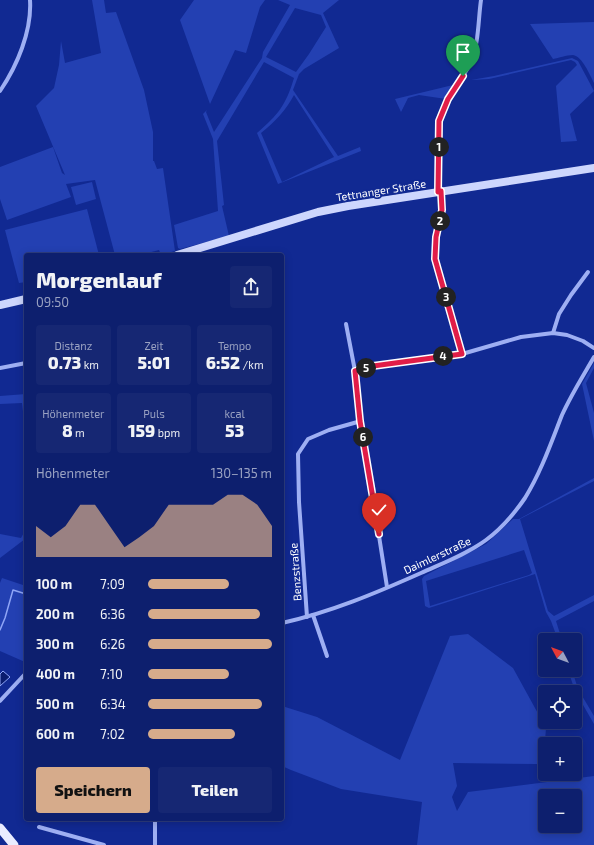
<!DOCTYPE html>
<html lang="de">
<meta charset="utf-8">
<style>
:root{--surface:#0d1f6e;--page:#162773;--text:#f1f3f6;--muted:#9aa2c2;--line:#2d3d81;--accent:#d6ab8b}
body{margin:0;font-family:"Exo 2",sans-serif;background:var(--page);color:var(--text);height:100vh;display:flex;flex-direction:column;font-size:15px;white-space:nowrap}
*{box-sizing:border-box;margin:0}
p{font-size:13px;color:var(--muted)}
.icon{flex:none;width:22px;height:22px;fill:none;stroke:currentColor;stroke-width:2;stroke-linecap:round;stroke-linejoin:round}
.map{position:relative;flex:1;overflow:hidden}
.drawer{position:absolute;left:24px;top:253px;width:260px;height:568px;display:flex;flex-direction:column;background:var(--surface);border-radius:4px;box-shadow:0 2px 10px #0003,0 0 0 1px var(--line)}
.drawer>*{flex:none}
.needle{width:26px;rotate:311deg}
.tools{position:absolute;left:538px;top:633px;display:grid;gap:8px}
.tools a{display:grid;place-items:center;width:44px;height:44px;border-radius:4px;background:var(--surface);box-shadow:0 2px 10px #0003,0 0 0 1px var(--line);font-size:20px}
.pin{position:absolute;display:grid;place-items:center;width:34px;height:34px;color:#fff;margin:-41px -17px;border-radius:50% 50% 50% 0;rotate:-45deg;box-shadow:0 0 4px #0007}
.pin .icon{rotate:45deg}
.km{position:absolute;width:20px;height:20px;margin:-10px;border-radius:50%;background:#222;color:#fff;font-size:11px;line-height:20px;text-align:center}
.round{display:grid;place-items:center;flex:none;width:42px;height:42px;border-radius:4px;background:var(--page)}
.head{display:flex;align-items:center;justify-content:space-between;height:68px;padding:0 12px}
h1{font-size:22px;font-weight:800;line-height:30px}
.metrics{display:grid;grid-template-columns:repeat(3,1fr);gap:6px;height:68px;padding:4px 12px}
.metrics div{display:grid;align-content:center;border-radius:4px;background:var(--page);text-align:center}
.metrics b{font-size:17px;font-weight:800}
.metrics small{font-size:11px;font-weight:400}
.metrics p{font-size:11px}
.chart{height:112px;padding:8px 12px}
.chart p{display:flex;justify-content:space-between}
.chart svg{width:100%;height:72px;margin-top:4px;fill:var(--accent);opacity:.7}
.button{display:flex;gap:8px;margin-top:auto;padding:8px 12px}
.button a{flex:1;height:46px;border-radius:4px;background:var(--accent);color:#111;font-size:16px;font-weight:800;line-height:46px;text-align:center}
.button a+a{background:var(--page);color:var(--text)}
ul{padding:0 12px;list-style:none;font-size:13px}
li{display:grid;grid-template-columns:64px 48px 1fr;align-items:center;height:30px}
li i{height:10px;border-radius:5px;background:var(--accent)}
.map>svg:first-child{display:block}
.green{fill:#2340b2;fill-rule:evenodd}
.water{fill:#0a1c6e;stroke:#8fa5f6}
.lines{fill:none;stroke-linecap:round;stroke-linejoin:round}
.stream{stroke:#8fa5f6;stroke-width:1.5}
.minor{stroke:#9eaff3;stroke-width:4}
.secondary{stroke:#cdd6fd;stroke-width:8}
.primary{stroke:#e9ecff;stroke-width:9}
.route-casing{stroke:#fff;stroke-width:8}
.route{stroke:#e11d48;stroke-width:5}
.labels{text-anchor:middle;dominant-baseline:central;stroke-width:3.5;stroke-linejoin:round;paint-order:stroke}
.street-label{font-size:11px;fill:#fff;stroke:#112992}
</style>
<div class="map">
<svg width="594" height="845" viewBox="0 0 594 845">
<rect width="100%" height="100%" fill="#112992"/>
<!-- green -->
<g class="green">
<path d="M92 0H104L106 13 116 12 144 90 153 132V161H154L157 169 163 168 175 251 161 255 159 250 140 255H115L95 180 66 184 71 197 7 220 0 199V167L53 147 62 173 65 175 36 106 54 88 59 65 61 41 65 63 101 53Z"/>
<path d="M194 0H265L260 7 246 53 235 50 210 104 180 20Z"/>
<path d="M278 0H339L323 13 339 48 304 69 299 74 293 90 338 156 360 147 361 151 278 184 257 133C278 115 286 105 294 78L264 62 217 141 224 205 222 206 229 236 180 249 178 248 174 225 218 211 213 139 203 114 207 110 206 112 214 132 262 58 263 52 290 5ZM295 8 321 15 326 27 309 54 296 72 266 57ZM294 95 334 157 282 182 261 133C275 122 286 110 294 95Z"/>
<path d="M594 22V83C590 75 582 56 573 55 566 55 559 58 553 59L530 24Z"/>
<path d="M572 58 578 61 594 91 570 114 577 141 561 142 556 86 577 65 575 62 571 60 489 79 471 80 494 76Z"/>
<path d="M453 85 446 99 419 95 408 98 401 112 395 99Z"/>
<path d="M92 182 96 199 76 205 71 187Z"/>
<path d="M87 209 99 255H26V282L19 283 5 230Z"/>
<path d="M594 363V368L586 383 594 413V441L582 384Z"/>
<path d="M26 394V437L22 403 0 404V396Z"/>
<path d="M594 478V481L520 519 548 611 554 616 594 595V601L556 621 562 640H558L551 621 546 612 535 574 429 608 425 606 422 579 424 576 486 544 513 519H519ZM524 550 532 573 529 575 430 606 426 581Z"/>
<path d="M26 529V539H25L0 558V534L21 538Z"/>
<path d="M2 578 26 586 25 662 0 651V583Z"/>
<path d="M468 634 513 668 546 728 544 753 537 764 453 763 457 786 452 797 457 811 468 792 594 776V845H417L422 802 341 789 291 770 282 766V706L317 717 400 760 450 636ZM545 796H575V826H545Z"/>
<path d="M568 670H572L578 689 594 716V724L575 691Z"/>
</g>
<!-- water -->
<path class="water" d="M3 671 10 677 0 686V674Z"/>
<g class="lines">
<!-- stream -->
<path class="stream" d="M0 630 5 618 13 590 26 594"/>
<!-- minor -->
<g class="minor">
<path d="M0 91C17 66 32 31 30 0"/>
<path d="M441 191 442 210 436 237 435 259 462 354"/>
<path d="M438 192 439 121C444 99 460 83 470 64 479 45 478 21 481 0"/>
<path d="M346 324 355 371"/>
<path d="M553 333 559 314 571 295 588 272"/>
<path d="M0 368 26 363"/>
<path d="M387 587 361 421 355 371 373 366 462 354 521 337 553 333 567 335 583 341 594 348"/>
<path d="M313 615 327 656"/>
<path d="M307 617 299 502 298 454 308 439 329 430 361 421"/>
<path d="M282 623C331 612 376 593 421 573 443 563 467 554 486 540 501 529 514 514 525 498 541 472 551 443 562 415 571 395 583 376 594 357"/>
<path d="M0 701 26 673"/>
<path d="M155 819V845"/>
<path d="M39 827 104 845"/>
</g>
<!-- secondary -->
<g class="secondary">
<path d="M177 255 318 212 348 206 594 168"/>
<path d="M0 305 26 299"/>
</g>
<!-- primary -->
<path class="primary" d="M0 828 14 845"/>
</g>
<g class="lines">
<defs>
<path id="route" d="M379 534 360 421 355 371 373 366 462 354 435 259 436 237 442 210 441 191 438 192 439 121 448 99 463 76"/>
</defs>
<!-- route casing -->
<use href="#route" class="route-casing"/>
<!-- route -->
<use href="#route" class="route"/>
</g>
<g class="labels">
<!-- street labels -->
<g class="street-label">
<text transform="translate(381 190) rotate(-9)">Tettnanger Straße</text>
<text transform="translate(437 555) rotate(-25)">Daimlerstraße</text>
<text transform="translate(295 572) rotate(-94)">Benzstraße</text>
</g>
</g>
</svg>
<div class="tools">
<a><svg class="needle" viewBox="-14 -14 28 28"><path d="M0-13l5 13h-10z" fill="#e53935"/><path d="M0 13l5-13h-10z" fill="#9aa2c2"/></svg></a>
<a><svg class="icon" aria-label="locate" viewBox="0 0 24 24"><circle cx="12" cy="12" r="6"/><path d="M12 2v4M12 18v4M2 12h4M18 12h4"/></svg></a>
<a>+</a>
<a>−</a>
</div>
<div class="pin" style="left:463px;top:76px;background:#1e9e55"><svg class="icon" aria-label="arrive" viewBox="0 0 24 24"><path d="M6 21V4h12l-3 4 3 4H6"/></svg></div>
<div class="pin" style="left:379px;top:534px;background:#d93025"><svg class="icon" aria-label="check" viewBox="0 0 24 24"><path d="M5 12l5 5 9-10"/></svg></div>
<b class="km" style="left:439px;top:147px">1</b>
<b class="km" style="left:440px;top:221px">2</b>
<b class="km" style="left:446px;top:297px">3</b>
<b class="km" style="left:443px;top:356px">4</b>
<b class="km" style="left:366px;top:368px">5</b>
<b class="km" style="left:363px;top:437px">6</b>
<section class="drawer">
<div class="head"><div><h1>Morgenlauf</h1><p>09:50</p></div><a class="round"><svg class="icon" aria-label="share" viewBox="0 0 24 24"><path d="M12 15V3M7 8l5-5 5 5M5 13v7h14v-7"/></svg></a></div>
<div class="metrics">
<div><p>Distanz</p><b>0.73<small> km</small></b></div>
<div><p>Zeit</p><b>5:01</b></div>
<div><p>Tempo</p><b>6:52<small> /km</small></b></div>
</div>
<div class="metrics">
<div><p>Höhenmeter</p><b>8<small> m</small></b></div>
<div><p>Puls</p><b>159<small> bpm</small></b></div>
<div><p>kcal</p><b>53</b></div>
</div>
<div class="chart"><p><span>Höhenmeter</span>130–135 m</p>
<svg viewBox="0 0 160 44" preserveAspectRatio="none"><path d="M0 44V25L10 32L20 25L30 12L40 12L50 25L60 38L70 32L80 25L90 12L100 12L110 12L120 12L130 6L140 6L150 12L160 25V44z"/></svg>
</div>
<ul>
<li><b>100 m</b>7:09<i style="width:65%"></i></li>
<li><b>200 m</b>6:36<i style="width:90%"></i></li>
<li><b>300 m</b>6:26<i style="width:100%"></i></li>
<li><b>400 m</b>7:10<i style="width:65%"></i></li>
<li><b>500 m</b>6:34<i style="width:92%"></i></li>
<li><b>600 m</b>7:02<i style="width:70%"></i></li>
</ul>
<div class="button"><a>Speichern</a><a>Teilen</a></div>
</section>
</div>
